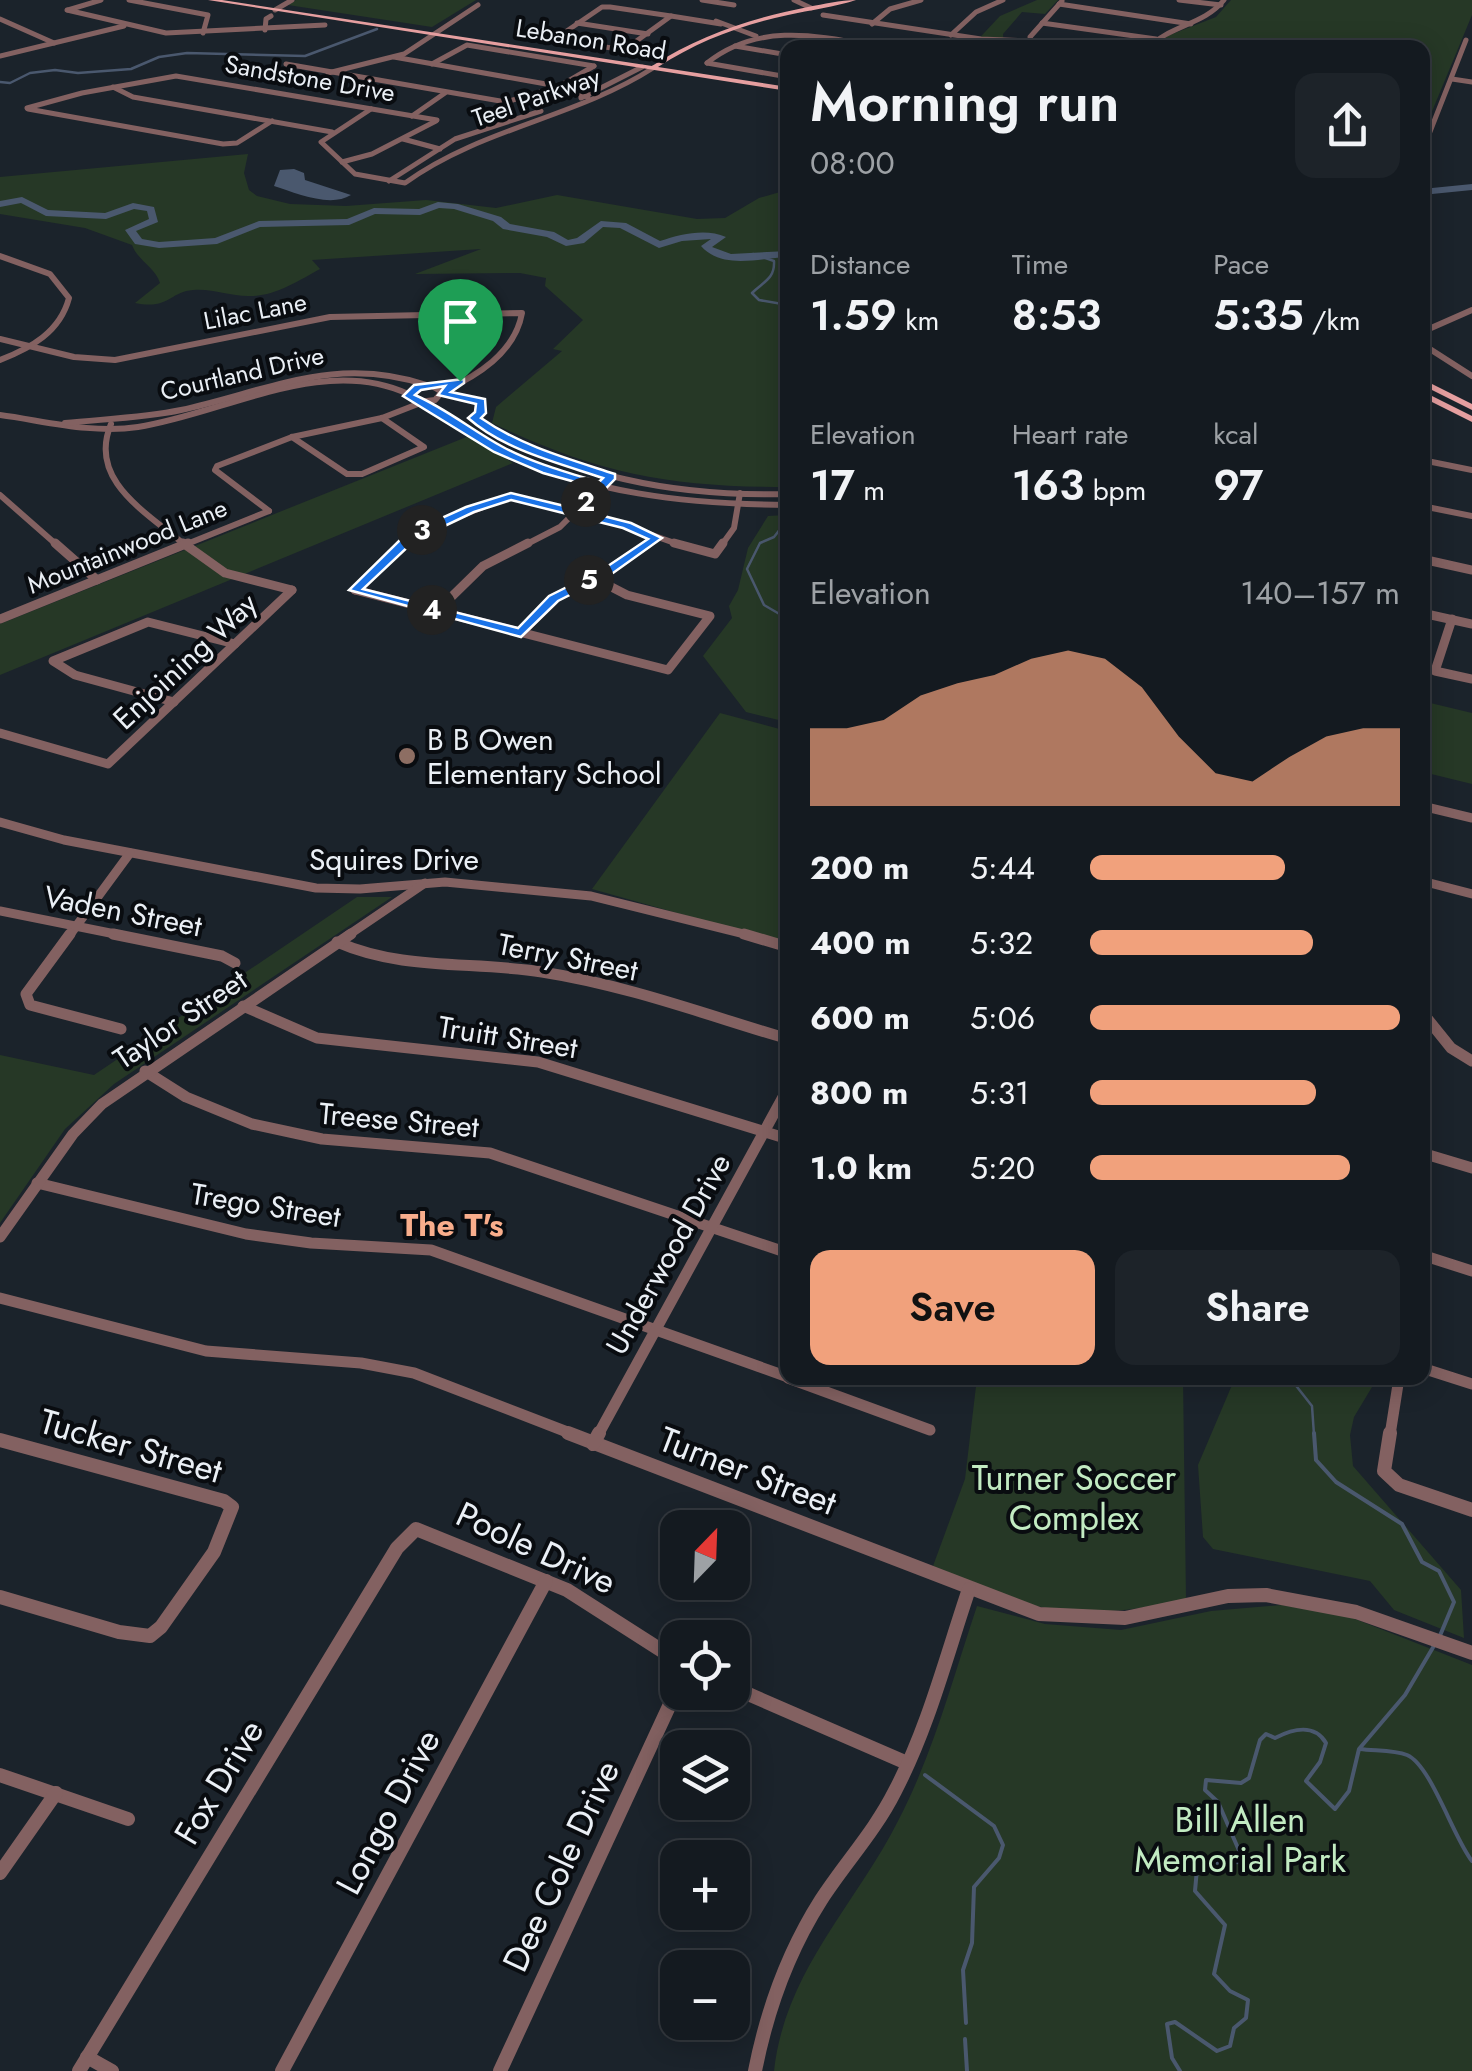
<!DOCTYPE html>
<meta charset="utf-8">
<style>
:root{--surface:#141a20;--page:#1d2329;--text:#f1f3f6;--muted:#9da1a5;--line:#33383e;--accent:#f1a17c}
body{margin:0;font-family:Jost,sans-serif;background:var(--page);color:var(--text);height:100vh;display:flex;flex-direction:column;font-size:38px;white-space:nowrap}
*{box-sizing:border-box;margin:0}
p{font-size:32px;color:var(--muted)}
.icon{flex:none;width:55px;height:55px;fill:none;stroke:currentColor;stroke-width:2;stroke-linecap:round;stroke-linejoin:round}
.map{position:relative;flex:1;overflow:hidden}
.sheet{position:absolute;left:780px;top:40px;width:650px;height:1345px;display:flex;flex-direction:column;background:var(--surface);border-radius:20px;box-shadow:0 5px 25px #0003,0 0 0 2px var(--line)}
.sheet>*{flex:none}
.needle{width:65px;rotate:23deg}
.fabs{position:absolute;left:660px;top:1510px;display:grid;gap:20px}
.fabs a{display:grid;place-items:center;width:90px;height:90px;border-radius:20px;background:var(--surface);box-shadow:0 5px 25px #0003,0 0 0 2px var(--line);font-size:50px}
.pin{position:absolute;display:grid;place-items:center;width:85px;height:85px;color:#fff;margin:-102px -42px;border-radius:50% 50% 50% 0;rotate:-45deg;box-shadow:0 0 10px #0007}
.pin .icon{rotate:45deg}
.km{position:absolute;width:50px;height:50px;margin:-25px;border-radius:50%;background:#222;color:#fff;font-size:28px;line-height:50px;text-align:center}
.round{display:grid;place-items:center;flex:none;width:105px;height:105px;border-radius:20px;background:var(--page)}
.overview{display:flex;align-items:center;justify-content:space-between;height:170px;padding:0 30px}
h1{font-size:55px;font-weight:600;line-height:75px}
.figures{display:grid;grid-template-columns:repeat(3,1fr);gap:15px;height:170px;padding:10px 30px}
.figures div{display:grid;align-content:center}
.figures b{font-size:42px;font-weight:600}
.figures small{font-size:28px;font-weight:400}
.figures p{font-size:28px}
.chart{height:280px;padding:20px 30px}
.chart p{display:flex;justify-content:space-between}
.chart svg{width:100%;height:180px;margin-top:10px;fill:var(--accent);opacity:.7}
.button{display:flex;gap:20px;margin-top:auto;padding:20px 30px}
.button a{flex:1;height:115px;border-radius:20px;background:var(--accent);color:#111;font-size:40px;font-weight:600;line-height:115px;text-align:center}
.button a+a{background:var(--page);color:var(--text)}
ul{padding:0 30px;list-style:none;font-size:32px}
li{display:grid;grid-template-columns:160px 120px 1fr;align-items:center;height:75px}
li i{height:25px;border-radius:12px;background:var(--accent)}
.map>svg:first-child{display:block}
.green{fill:#263826}
.water{fill:#4a586e}
.lines{fill:none;stroke-linecap:round;stroke-linejoin:round}
.stream-far1{stroke:#4a586e;stroke-width:2.5}
.stream{stroke:#4a586e;stroke-width:4}
.river{fill:#4a586e;fill-rule:evenodd}
.minor-far4{stroke:#836161;stroke-width:5}
.minor-far3{stroke:#836161;stroke-width:6}
.minor-far2{stroke:#836161;stroke-width:9}
.minor-far1{stroke:#836161;stroke-width:11}
.minor{stroke:#836161;stroke-width:14}
.major{fill:#e69fa0;fill-rule:evenodd}
.route{fill:#1a73e8;stroke:#fff;stroke-width:2.5;fill-rule:evenodd}
.education-dot{fill:#8d6e63;stroke:#090c10;stroke-width:4}
.labels{text-anchor:middle;dominant-baseline:central;stroke-width:8;stroke-linejoin:round;paint-order:stroke}
.far-street-label{font-size:25px;fill:#eaeff5;stroke:#090c10}
.street-label{font-size:30px;fill:#eaeff5;stroke:#090c10}
.poi-label{font-size:30px;fill:#eaeff5;stroke:#090c10;text-anchor:start}
.neighbourhood-label{font-size:32px;font-weight:bold;fill:#f9ae8c;stroke:#090c10}
.near-street-label{font-size:35px;fill:#eaeff5;stroke:#090c10}
.near-park-label{font-size:35px;fill:#c2ebc2;stroke:#090c10}
</style>
<div class="map">
<svg width="1472" height="2071" viewBox="0 0 1472 2071">
<rect width="100%" height="100%" fill="#1b232b"/>
<!-- green -->
<g class="green">
<path d="M296 0H476L432 27 288 5Z"/>
<path d="M1037 0H1058L1045 14 1022 12 1003 34 1004 47 970 48 1000 16Z"/>
<path d="M1231 0H1472V15L1423 133 1422 48H1152L1157 40 1216 17Z"/>
<path d="M248 154 244 173 249 190 257 196 290 204 346 206 426 200 496 208 557 195 697 219 725 218 759 198 787 190V487C670 487 599 474 492 423L496 407 562 351 553 349 583 320 545 286 546 278 520 273 415 274 481 249 312 260 320 269C298 281 274 297 248 296 230 296 211 288 193 290 169 292 169 310 135 303L160 283C155 267 138 261 132 245L85 228 0 214V177Z"/>
<path d="M469 436 513 463 0 675V624Z"/>
<path d="M787 515H788L787 722 746 712 703 656 732 618 729 606 738 590 748 548 768 516Z"/>
<path d="M1422 701 1472 713V784L1423 772Z"/>
<path d="M720 713 787 731V944L592 889Z"/>
<path d="M357 897H392L114 1084 65 1129 0 1223V1055L94 1075Z"/>
<path d="M977 1378H1183L1186 1599C1139 1610 1090 1617 1041 1607 1005 1600 967 1579 933 1566L965 1479Z"/>
<path d="M1235 1378H1371L1372 1387 1354 1417 1350 1435 1353 1466 1461 1590 1464 1638 1394 1610 1370 1581 1213 1549 1203 1537 1198 1465Z"/>
<path d="M1282 1605 1350 1617 1472 1665V2071H774C785 1971 855 1906 898 1821 933 1754 953 1678 977 1606L1045 1624 1121 1630 1211 1611Z"/>
</g>
<!-- water -->
<path class="water" d="M294 169 304 173 305 180 351 195C330 208 296 193 274 186L280 170Z"/>
<g class="lines">
<!-- stream-far1 -->
<g class="stream-far1">
<path d="M0 82 10 83 30 73 55 70 78 73 131 69 159 57 187 53 305 56 377 29"/>
<path d="M753 254 774 261C775 279 763 282 752 293L759 300 788 305"/>
<path d="M788 519 774 537 760 543 747 569 764 605 788 619"/>
<path d="M1290 1378 1312 1406 1314 1435"/>
</g>
<!-- stream -->
<g class="stream">
<path d="M1314 1433 1316 1460 1336 1482 1402 1524 1422 1562 1439 1571 1454 1602 1439 1638"/>
<path d="M1360 1749C1374 1751 1394 1750 1407 1755 1431 1765 1453 1837 1472 1861"/>
<path d="M925 1775 994 1826 1003 1845 999 1858 974 1887 972 1943 963 1970 966 2023"/>
<path d="M965 2039 967 2071"/>
<path d="M1180 2071 1172 2058 1167 2024 1175 2022 1217 2051 1230 2046 1234 2028 1246 2018 1248 2000 1230 1991 1214 1974 1225 1925 1195 1891 1197 1869 1203 1863 1244 1862 1218 1802 1205 1790 1206 1780 1241 1783 1249 1778 1260 1740 1266 1734 1275 1738C1293 1729 1314 1723 1326 1743L1320 1762 1306 1781 1335 1809 1349 1791 1359 1749 1405 1695 1435 1644"/>
</g>
<!-- river -->
<g class="river">
<path d="M1472 184V190L1422 195V189Z"/>
<path d="M22 197 48 210 105 213 133 203 154 207 158 222 136 231 142 239 159 242 215 238 259 221 347 219 374 208 419 209 438 202 458 204 501 217 510 224 554 232 568 240 577 238 601 221 626 223 660 241C681 234 706 228 726 237L712 247 731 254 788 251V257C759 258 722 270 701 246L711 239 682 241 659 248 620 228 603 227 584 243 566 246 547 237 503 229 493 221 454 209 439 208 420 215 375 214 349 225 260 227 217 244 159 248 135 244 125 230 149 219 147 211 134 209 106 219 46 216 21 203 0 207V201Z"/>
</g>
<!-- minor-far4 -->
<g class="minor-far4">
<path d="M129 0 208 15 203 33"/>
<path d="M702 0 734 5"/>
<path d="M794 0 811 8"/>
<path d="M1179 0 1221 5"/>
<path d="M1059 4 1191 24"/>
<path d="M602 7H610L671 16 624 50 555 39Z"/>
<path d="M67 10 166 33 325 25"/>
<path d="M68 10 101 0"/>
<path d="M275 10 292 0"/>
<path d="M823 15 981 39 1030 41"/>
<path d="M671 16 721 24"/>
<path d="M0 19 54 43"/>
<path d="M716 21 756 36"/>
<path d="M577 23 648 34"/>
<path d="M1042 23 1156 39"/>
<path d="M872 24 890 9 921 0"/>
<path d="M265 30 266 19 271 16"/>
<path d="M951 35 976 12 1003 0"/>
<path d="M735 46 788 55"/>
<path d="M1034 48 1030 37 1062 1"/>
<path d="M1148 48C1170 25 1204 25 1224 0"/>
<path d="M0 56 124 26"/>
<path d="M394 57 546 84 588 97"/>
<path d="M707 63C761 20 823 37 886 48"/>
<path d="M707 63 788 77"/>
<path d="M286 64 506 102 558 87 594 66"/>
<path d="M432 64 467 45 594 66"/>
<path d="M328 73 404 54 478 5"/>
<path d="M1452 79 1472 82"/>
<path d="M113 87 133 97 332 132"/>
<path d="M581 98 642 67"/>
<path d="M27 108 82 93 176 76 437 120"/>
<path d="M28 109 223 144 237 143 272 121"/>
<path d="M371 109 321 142 355 174 405 183C481 128 575 118 653 68"/>
<path d="M412 116 445 93"/>
<path d="M403 139 440 149"/>
<path d="M1422 152 1466 40"/>
<path d="M342 162 372 154 436 121"/>
<path d="M389 181 455 139 541 111"/>
</g>
<!-- minor-far3 -->
<g class="minor-far3">
<path d="M0 256 50 274 69 298C60 332 31 348 0 360"/>
<path d="M1422 332 1472 310"/>
<path d="M0 339 74 357 115 360 330 317 522 313C515 353 477 376 442 392"/>
<path d="M1422 344 1472 376"/>
<path d="M432 386 442 392 435 400 419 402 408 396 414 388Z"/>
<path d="M444 393 481 402 480 413 473 418"/>
<path d="M425 402C448 418 471 435 496 448 587 494 687 504 788 505"/>
<path d="M0 415C45 421 92 434 138 427 224 414 323 354 408 394"/>
<path d="M473 418C571 477 675 497 788 494"/>
<path d="M65 423C103 419 143 418 181 410 271 390 336 354 430 386"/>
<path d="M111 424C87 481 148 513 186 546"/>
<path d="M292 437 347 474H362L424 447 382 418"/>
<path d="M1422 460 1472 470"/>
<path d="M0 495 58 546"/>
<path d="M1422 506 1472 516"/>
<path d="M269 511 215 470 217 466 292 437 382 418 423 402"/>
<path d="M182 546 269 511"/>
<path d="M403 546 417 533 511 496 624 525 683 546"/>
<path d="M523 546 560 527 603 484"/>
<path d="M645 546 657 538"/>
<path d="M721 546 734 528 740 493"/>
</g>
<!-- minor-far2 -->
<g class="minor-far2">
<path d="M55 543 97 580"/>
<path d="M183 543 225 573 292 590"/>
<path d="M674 543 715 554 723 543"/>
<path d="M1422 559 1472 570"/>
<path d="M355 590 668 670 710 616 627 595 594 578"/>
<path d="M355 590 406 543"/>
<path d="M437 611 483 566 528 543"/>
<path d="M1422 613 1472 624"/>
<path d="M0 619 188 543"/>
<path d="M1452 619 1435 671 1472 679"/>
<path d="M521 633 558 596 609 570 649 543"/>
<path d="M174 702 75 675 53 661 148 622 235 644"/>
<path d="M0 733 108 764 292 590"/>
<path d="M1422 806 1472 818"/>
<path d="M0 822 64 840 316 888 360 889 445 882 591 896 752 936"/>
<path d="M1422 881 1472 894"/>
<path d="M0 911 125 936"/>
<path d="M69 936 130 853"/>
<path d="M347 936 425 883"/>
</g>
<!-- minor-far1 -->
<g class="minor-far1">
<path d="M70 934 26 994 30 1005 121 1029"/>
<path d="M113 934 222 956 235 963"/>
<path d="M744 934 788 947"/>
<path d="M337 942C403 971 472 961 542 972 626 985 707 1015 788 1039"/>
<path d="M243 1006 317 1038 538 1062 788 1139"/>
<path d="M1422 1012 1451 1048 1472 1061"/>
<path d="M145 1071 186 1097 252 1124 322 1139 490 1153 788 1253"/>
<path d="M1422 1153 1472 1168"/>
<path d="M37 1183 246 1234 311 1243 431 1250 788 1377"/>
<path d="M0 1237 73 1134 102 1104 351 934"/>
<path d="M1422 1255 1472 1271"/>
<path d="M0 1298 206 1351 361 1363 414 1373 575 1435"/>
<path d="M1422 1368 1472 1384"/>
<path d="M788 1378 930 1430"/>
<path d="M598 1435 788 1088"/>
<path d="M1390 1435 1399 1378"/>
</g>
<!-- minor -->
<g class="minor">
<path d="M568 1433 1039 1614 1125 1618 1228 1596 1266 1595 1356 1612 1472 1653"/>
<path d="M1390 1433 1384 1471 1399 1485 1472 1510"/>
<path d="M0 1440 224 1501 232 1507 214 1552 161 1627 150 1636 119 1632 0 1597"/>
<path d="M593 1444 599 1433"/>
<path d="M732 1687 907 1763"/>
<path d="M0 1775 128 1819"/>
<path d="M0 1873 56 1793"/>
<path d="M87 2057 112 2071"/>
<path d="M79 2071 397 1548 416 1529 567 1590 678 1661"/>
<path d="M282 2071 546 1581"/>
<path d="M500 2071 678 1687"/>
<path d="M755 2071C767 2010 788 1952 821 1900 845 1863 875 1831 895 1791 928 1728 946 1657 969 1589"/>
</g>
<!-- major -->
<g class="major">
<path d="M208 0H222L652 66C700 35 752 18 808 7 824 4 840 0 856 0 835 7 810 10 788 15 741 25 698 41 658 67L788 87V91Z"/>
<path d="M1422 379 1472 404V410L1422 385Z"/>
<path d="M1422 391 1472 416V422L1422 397Z"/>
</g>
</g>
<!-- route -->
<path class="route" d="M464 379V383L451 392 485 399 486 413 481 418C521 446 569 459 615 474V479L584 511 631 523 662 538 613 573 558 601 521 637 349 590 406 534 466 507 511 493 573 508 593 487 543 473 494 452 403 396 414 385ZM445 386 438 395 476 404 475 412 468 418C504 450 558 463 603 478L599 482C566 472 533 463 503 447 473 431 447 409 415 395L421 390ZM511 500 623 528 648 539 605 568 549 596 518 628 363 589 415 540 474 512Z"/>
<!-- markers -->
<circle class="education-dot" cx="407" cy="756" r="10"/>
<g class="labels">
<!-- far-street labels -->
<g class="far-street-label">
<text transform="translate(591 39) rotate(9)">Lebanon Road</text>
<text transform="translate(310 78) rotate(10)">Sandstone Drive</text>
<text transform="translate(536 97) rotate(-19)">Teel Parkway</text>
<text transform="translate(255 311) rotate(-11)">Lilac Lane</text>
<text transform="translate(242 373) rotate(-13)">Courtland Drive</text>
<text transform="translate(127 546) rotate(-22)">Mountainwood Lane</text>
</g>
<!-- street labels -->
<g class="street-label">
<text transform="translate(185 661) rotate(-43)">Enjoining Way</text>
<text x="394" y="859">Squires Drive</text>
<text transform="translate(123 911) rotate(11)">Vaden Street</text>
<text transform="translate(568 957) rotate(11)">Terry Street</text>
<text transform="translate(180 1019) rotate(-34)">Taylor Street</text>
<text transform="translate(508 1037) rotate(9)">Truitt Street</text>
<text transform="translate(399 1120) rotate(5)">Treese Street</text>
<text transform="translate(266 1205) rotate(9)">Trego Street</text>
<text transform="translate(668 1254) rotate(-61)">Underwood Drive</text>
</g>
<!-- poi labels -->
<g class="poi-label">
<text x="427" y="739">B B Owen<tspan x="427" dy="34">Elementary School</tspan></text>
</g>
<!-- neighbourhood labels -->
<g class="neighbourhood-label">
<text x="452" y="1225">The T's</text>
</g>
<!-- near-street labels -->
<g class="near-street-label">
<text transform="translate(131 1446) rotate(16)">Tucker Street</text>
<text transform="translate(748 1471) rotate(21)">Turner Street</text>
<text transform="translate(536 1548) rotate(25)">Poole Drive</text>
<text transform="translate(219 1782) rotate(-59)">Fox Drive</text>
<text transform="translate(388 1812) rotate(-62)">Longo Drive</text>
<text transform="translate(561 1866) rotate(-65)">Dee Cole Drive</text>
</g>
<!-- near-park labels -->
<g class="near-park-label">
<text x="1074" y="1478">Turner Soccer<tspan x="1074" dy="40">Complex</tspan></text>
<text x="1240" y="1820">Bill Allen<tspan x="1240" dy="40">Memorial Park</tspan></text>
</g>
</g>
</svg>
<div class="fabs">
<a><svg class="needle" viewBox="-14 -14 28 28"><path d="M0-13l5 13h-10z" fill="#e53935"/><path d="M0 13l5-13h-10z" fill="#9da1a5"/></svg></a>
<a><svg class="icon" aria-label="locate" viewBox="0 0 24 24"><circle cx="12" cy="12" r="6"/><path d="M12 2v4M12 18v4M2 12h4M18 12h4"/></svg></a>
<a><svg class="icon" aria-label="layers" viewBox="0 0 24 24"><path d="M12 4l9 5-9 5-9-5zM3 14l9 5 9-5"/></svg></a>
<a>+</a>
<a>−</a>
</div>
<div class="pin" style="left:460px;top:381px;background:#1e9e55"><svg class="icon" aria-label="arrive" viewBox="0 0 24 24"><path d="M6 21V4h12l-3 4 3 4H6"/></svg></div>
<b class="km" style="left:586px;top:502px">2</b>
<b class="km" style="left:422px;top:530px">3</b>
<b class="km" style="left:432px;top:610px">4</b>
<b class="km" style="left:589px;top:580px">5</b>
<section class="sheet">
<div class="overview"><div><h1>Morning run</h1><p>08:00</p></div><a class="round"><svg class="icon" aria-label="share" viewBox="0 0 24 24"><path d="M12 15V3M7 8l5-5 5 5M5 13v7h14v-7"/></svg></a></div>
<div class="figures">
<div><p>Distance</p><b>1.59<small> km</small></b></div>
<div><p>Time</p><b>8:53</b></div>
<div><p>Pace</p><b>5:35<small> /km</small></b></div>
</div>
<div class="figures">
<div><p>Elevation</p><b>17<small> m</small></b></div>
<div><p>Heart rate</p><b>163<small> bpm</small></b></div>
<div><p>kcal</p><b>97</b></div>
</div>
<div class="chart"><p><span>Elevation</span>140–157 m</p>
<svg viewBox="0 0 160 44" preserveAspectRatio="none"><path d="M0 44V25L10 25L20 23L30 17L40 14L50 12L60 8L70 6L80 8L90 15L100 27L110 36L120 38L130 32L140 27L150 25L160 25V44z"/></svg>
</div>
<ul>
<li><b>200 m</b>5:44<i style="width:63%"></i></li>
<li><b>400 m</b>5:32<i style="width:72%"></i></li>
<li><b>600 m</b>5:06<i style="width:100%"></i></li>
<li><b>800 m</b>5:31<i style="width:73%"></i></li>
<li><b>1.0 km</b>5:20<i style="width:84%"></i></li>
</ul>
<div class="button"><a>Save</a><a>Share</a></div>
</section>
</div>
